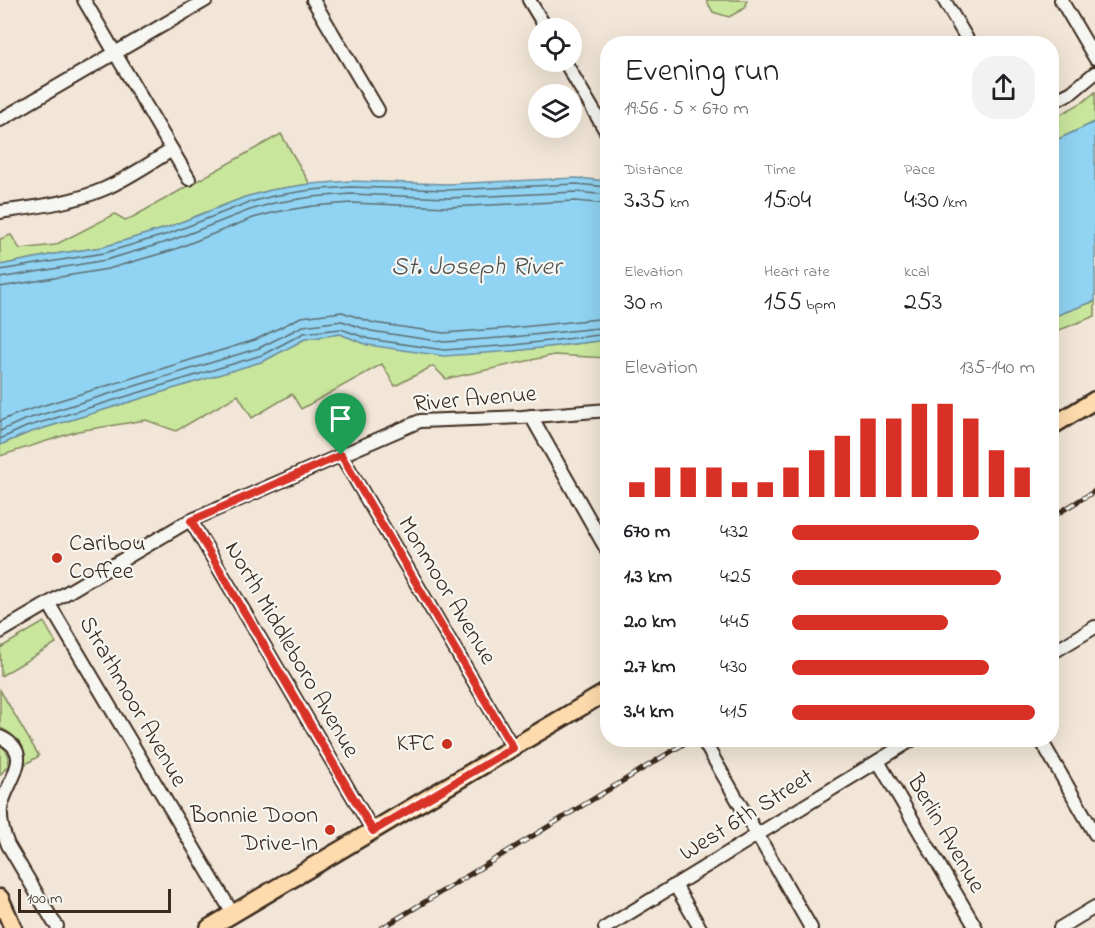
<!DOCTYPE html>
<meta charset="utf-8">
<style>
:root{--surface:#fff;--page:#f2f2f2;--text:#202124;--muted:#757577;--accent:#d93025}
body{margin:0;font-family:"Indie Flower",sans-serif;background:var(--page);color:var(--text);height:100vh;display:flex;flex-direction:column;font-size:22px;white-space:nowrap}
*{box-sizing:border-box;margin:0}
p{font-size:20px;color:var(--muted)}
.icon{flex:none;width:33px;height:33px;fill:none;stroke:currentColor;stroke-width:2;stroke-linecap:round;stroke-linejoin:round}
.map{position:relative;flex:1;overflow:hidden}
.details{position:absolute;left:600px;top:36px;width:459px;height:711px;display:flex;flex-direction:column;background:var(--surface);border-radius:24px;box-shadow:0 6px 24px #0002}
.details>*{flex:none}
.buttons{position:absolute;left:528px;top:18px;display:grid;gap:12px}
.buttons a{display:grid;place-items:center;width:54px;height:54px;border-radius:50%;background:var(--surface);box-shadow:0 6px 24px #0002;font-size:30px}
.scale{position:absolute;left:18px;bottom:15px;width:153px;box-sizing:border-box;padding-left:6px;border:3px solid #3b2a1e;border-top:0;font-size:16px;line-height:21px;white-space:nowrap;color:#3b2a1e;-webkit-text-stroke:4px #f6f6f2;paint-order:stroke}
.pin{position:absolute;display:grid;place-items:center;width:51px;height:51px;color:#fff;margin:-62px -26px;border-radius:50% 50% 50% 0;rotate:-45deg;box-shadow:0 0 6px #0007}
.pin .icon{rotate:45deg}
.round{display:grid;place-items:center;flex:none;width:63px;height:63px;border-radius:24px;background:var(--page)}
.headline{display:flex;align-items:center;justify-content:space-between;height:102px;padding:0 24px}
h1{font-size:33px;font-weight:600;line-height:45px}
.figures{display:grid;grid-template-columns:repeat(3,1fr);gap:9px;height:102px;padding:6px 24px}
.figures div{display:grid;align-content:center}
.figures b{font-size:26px;font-weight:600}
.figures small{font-size:16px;font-weight:400}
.figures p{font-size:16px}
.chart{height:168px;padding:12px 24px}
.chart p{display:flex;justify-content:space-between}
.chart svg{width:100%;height:108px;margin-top:6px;stroke:var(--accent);stroke-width:6}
ul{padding:0 24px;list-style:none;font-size:20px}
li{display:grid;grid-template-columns:96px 72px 1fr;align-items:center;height:45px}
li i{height:15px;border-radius:8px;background:var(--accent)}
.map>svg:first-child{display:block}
.green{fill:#c9e69d;stroke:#82885e;stroke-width:1.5}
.water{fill:#90d3f2;stroke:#6e8f9d;stroke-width:1.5}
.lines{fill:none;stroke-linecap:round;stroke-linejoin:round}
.shore{stroke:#5d6e73;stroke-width:1.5}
.minor-casing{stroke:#3b2a1e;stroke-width:16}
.major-casing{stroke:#3b2a1e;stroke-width:21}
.minor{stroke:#f6f6f2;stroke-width:12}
.major{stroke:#fddbac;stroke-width:16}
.rail-casing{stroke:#3b2a1e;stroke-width:5}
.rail{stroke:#f6f6f2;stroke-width:3;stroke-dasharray:9;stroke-linecap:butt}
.route-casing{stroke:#fff;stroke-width:12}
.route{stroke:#d93025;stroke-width:8}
.poi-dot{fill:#c8321e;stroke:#f6f6f2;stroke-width:2}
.labels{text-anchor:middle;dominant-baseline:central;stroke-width:4.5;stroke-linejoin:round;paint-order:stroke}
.street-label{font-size:24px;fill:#3b2a1e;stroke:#f6f6f2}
.poi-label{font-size:24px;fill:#3b2a1e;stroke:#f6f6f2;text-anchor:end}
.water-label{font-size:26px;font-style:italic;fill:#505453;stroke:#f6f6f2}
</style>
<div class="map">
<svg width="1095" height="928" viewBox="0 0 1095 928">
<rect width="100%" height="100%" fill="#f1e6d7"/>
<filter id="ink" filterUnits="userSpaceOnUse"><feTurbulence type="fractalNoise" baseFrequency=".0167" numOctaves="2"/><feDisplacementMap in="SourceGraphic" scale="12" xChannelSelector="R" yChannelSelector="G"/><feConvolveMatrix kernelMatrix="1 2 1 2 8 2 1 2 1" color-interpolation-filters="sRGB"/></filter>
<g filter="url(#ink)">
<!-- green -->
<g class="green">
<path d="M706 0H747L745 8 729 17 713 12Z"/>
<path d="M1095 92V122L1052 142V119L1083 102Z"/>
<path d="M281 134 310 184 271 190 245 197 166 228 103 247 55 254 0 265V239L11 235 20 249 55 245 115 214 125 220 131 218Z"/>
<path d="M1095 301V316L1052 333V317Z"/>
<path d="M340 334 368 345 514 351 607 340V358L554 355 446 379 433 366 395 386 382 364 301 409 292 394 252 418 238 395 176 431 146 420 78 431 0 456V445L28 433 264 361 305 339Z"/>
<path d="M44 622 56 643 1 676 0 648Z"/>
<path d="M0 690 39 756 24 765C23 760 24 754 22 749 19 740 9 731 0 728Z"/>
<path d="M0 745C13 755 11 764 0 775Z"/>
</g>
<!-- water -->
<g class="water">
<path d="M1095 122V301L1052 317V142Z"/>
<path d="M576 178 607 181V340L514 351 444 356 368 345 340 334 305 339 264 361 28 433 0 445V265L55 254 103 247 166 228 245 197 271 190 310 184 350 181 447 184Z"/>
</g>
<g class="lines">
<!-- shore -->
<g class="shore">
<path d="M0 270 104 253 168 234 247 203 273 196 311 190 351 187 447 190 576 184 608 187"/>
<path d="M0 278 106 260 170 241 250 210 274 203 312 197 351 194 448 198 576 192 608 195"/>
<path d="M0 287 108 269 173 250 253 218 276 212 313 206 351 203 448 207 575 201 608 204"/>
<path d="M0 421 22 412 255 340 301 317 342 312 374 323 444 333 512 328 608 318"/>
<path d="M0 431 24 420 259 348 303 326 342 321 371 331 444 342 513 337 608 327"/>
<path d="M0 439 26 427 262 355 304 333 341 329 369 339 444 350 514 345 608 334"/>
</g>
<defs>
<g id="minor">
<path d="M84 0 189 179"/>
<path d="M313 0 378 110"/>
<path d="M529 0 546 28"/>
<path d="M944 0 970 44"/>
<path d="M1061 0 1095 58"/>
<path d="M565 62 608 135"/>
<path d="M1052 102 1072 92 1095 73"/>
<path d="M0 120 206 0"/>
<path d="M0 212C34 207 72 203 104 189 127 179 150 163 172 150"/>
<path d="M531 416 608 552"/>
<path d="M341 455 513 748"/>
<path d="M191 521 373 831"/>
<path d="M49 604 233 914"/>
<path d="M0 632 185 523 420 421 522 417 608 410"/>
<path d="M1052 653 1095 627"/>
<path d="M0 737C38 754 5 782 1 808 0 821 3 833 8 845L53 921 57 926"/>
<path d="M703 740 811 928"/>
<path d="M1041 740 1095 834"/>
<path d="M878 761 976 928"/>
<path d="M675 885 700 928"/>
<path d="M605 928 912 740"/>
<path d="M1060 928 1095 907"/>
</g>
<g id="major">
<path d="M1052 426 1095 400"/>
<path d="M0 898 13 928"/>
<path d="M209 928 608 691"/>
</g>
</defs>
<!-- minor casing -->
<use href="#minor" class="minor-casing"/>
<!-- major casing -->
<use href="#major" class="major-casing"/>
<!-- minor -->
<use href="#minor" class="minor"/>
<!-- major -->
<use href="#major" class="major"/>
<defs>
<g id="rail">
<path d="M1052 517 1095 491"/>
<path d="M382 928 690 740"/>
</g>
</defs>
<!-- rail casing -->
<use href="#rail" class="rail-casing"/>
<!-- rail -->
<use href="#rail" class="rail"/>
</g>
</g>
<g class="lines" filter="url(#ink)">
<defs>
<path id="route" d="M341 455 513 748 373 831 191 521Z"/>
</defs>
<!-- route casing -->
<use href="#route" class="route-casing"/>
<!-- route -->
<use href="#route" class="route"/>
</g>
<!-- markers -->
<g class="poi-dot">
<circle cx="57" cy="558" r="6"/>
<circle cx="447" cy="744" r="6"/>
<circle cx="330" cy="830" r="6"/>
</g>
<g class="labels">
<!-- street labels -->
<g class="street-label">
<text transform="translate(475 400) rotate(-5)">River Avenue</text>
<text transform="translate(446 591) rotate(59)">Monmoor Avenue</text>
<text transform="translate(291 650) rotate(60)">North Middleboro Avenue</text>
<text transform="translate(132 702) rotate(60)">Strathmoor Avenue</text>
<text transform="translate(747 816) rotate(-32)">West 6th Street</text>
<text transform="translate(945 834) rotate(60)">Berlin Avenue</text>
</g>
<!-- poi labels -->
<g class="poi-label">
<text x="69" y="544" text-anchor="start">Caribou<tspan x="69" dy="28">Coffee</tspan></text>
<text x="435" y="744">KFC</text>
<text x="318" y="816">Bonnie Doon<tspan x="318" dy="28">Drive-In</tspan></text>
</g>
<!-- water labels -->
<g class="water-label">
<text x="476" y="268">St. Joseph River</text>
</g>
</g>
</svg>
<div class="buttons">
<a><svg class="icon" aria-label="locate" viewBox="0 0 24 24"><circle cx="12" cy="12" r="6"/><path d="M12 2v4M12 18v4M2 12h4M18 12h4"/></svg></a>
<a><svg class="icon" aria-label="layers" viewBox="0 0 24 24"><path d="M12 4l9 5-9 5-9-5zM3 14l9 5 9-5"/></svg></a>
</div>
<div class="scale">100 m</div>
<div class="pin" style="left:341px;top:455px;background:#1e9e55"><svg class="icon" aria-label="arrive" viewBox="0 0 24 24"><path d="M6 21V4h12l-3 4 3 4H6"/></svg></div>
<section class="details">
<div class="headline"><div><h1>Evening run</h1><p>19:56 · 5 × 670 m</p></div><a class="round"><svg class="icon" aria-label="share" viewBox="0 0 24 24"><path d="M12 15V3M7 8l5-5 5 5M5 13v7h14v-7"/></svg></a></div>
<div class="figures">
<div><p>Distance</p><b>3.35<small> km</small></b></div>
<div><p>Time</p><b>15:04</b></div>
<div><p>Pace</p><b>4:30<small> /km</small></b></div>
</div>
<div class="figures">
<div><p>Elevation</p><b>30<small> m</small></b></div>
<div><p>Heart rate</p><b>155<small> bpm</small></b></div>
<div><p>kcal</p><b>253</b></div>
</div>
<div class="chart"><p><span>Elevation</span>135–140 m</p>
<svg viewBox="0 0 160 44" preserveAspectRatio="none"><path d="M5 44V38M15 44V32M25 44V32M35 44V32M45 44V38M55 44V38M65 44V32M75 44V25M85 44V19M95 44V12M105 44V12M115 44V6M125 44V6M135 44V12M145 44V25M155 44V32"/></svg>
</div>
<ul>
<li><b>670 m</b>4:32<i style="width:77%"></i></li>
<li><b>1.3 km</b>4:25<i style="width:86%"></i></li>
<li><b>2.0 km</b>4:45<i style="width:64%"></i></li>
<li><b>2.7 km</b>4:30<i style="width:81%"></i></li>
<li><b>3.4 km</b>4:15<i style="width:100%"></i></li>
</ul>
</section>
</div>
